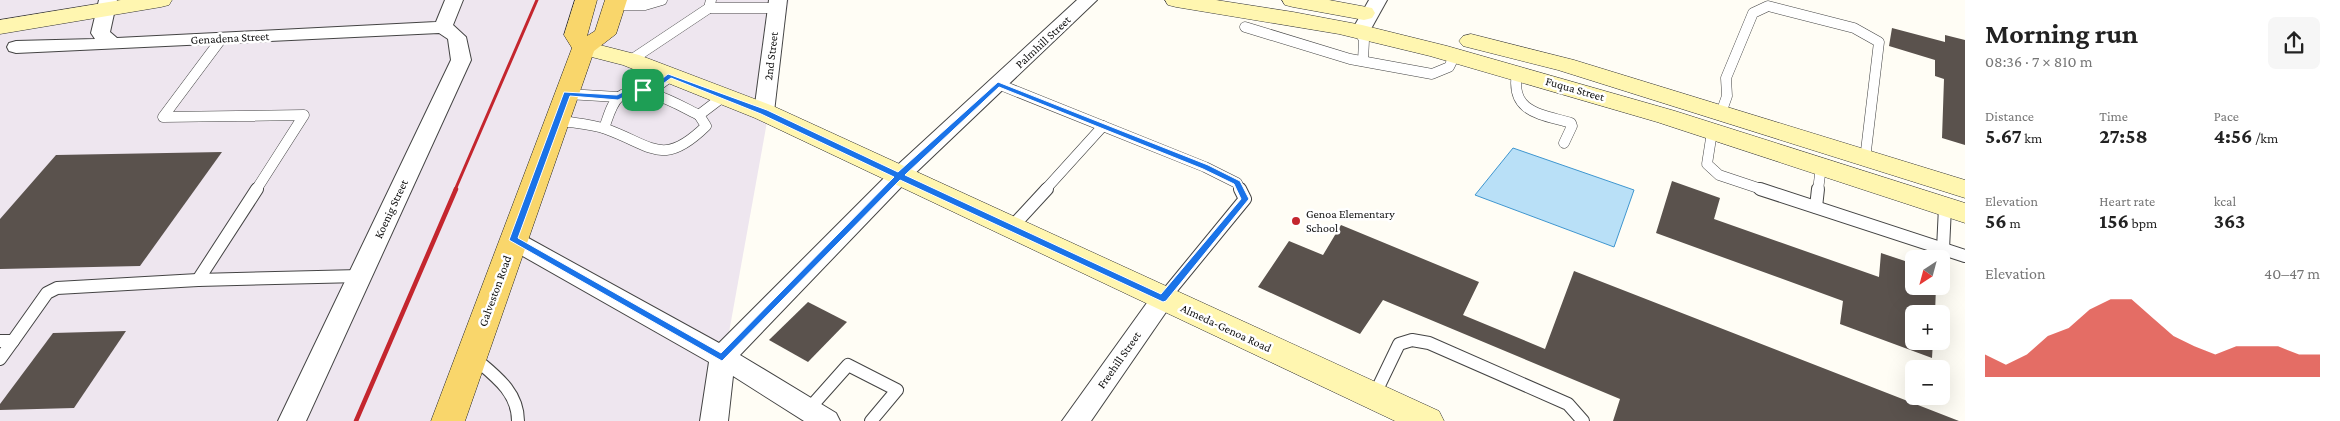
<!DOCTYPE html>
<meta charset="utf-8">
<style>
:root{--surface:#fff;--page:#f6f6f6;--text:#222;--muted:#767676;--accent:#d93025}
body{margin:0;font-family:"Crimson Pro",serif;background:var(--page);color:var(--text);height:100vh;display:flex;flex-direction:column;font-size:19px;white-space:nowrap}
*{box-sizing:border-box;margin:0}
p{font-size:16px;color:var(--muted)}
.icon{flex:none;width:28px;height:28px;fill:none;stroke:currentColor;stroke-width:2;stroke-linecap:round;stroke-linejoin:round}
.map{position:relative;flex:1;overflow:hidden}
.sheet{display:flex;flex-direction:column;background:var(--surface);width:375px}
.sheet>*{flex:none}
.needle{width:32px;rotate:216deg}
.controls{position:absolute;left:1905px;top:250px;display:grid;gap:10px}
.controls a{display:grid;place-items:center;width:45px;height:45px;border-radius:8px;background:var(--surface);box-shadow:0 5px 20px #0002;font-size:25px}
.pin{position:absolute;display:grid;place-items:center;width:42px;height:42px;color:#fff;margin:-21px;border-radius:10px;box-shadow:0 2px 8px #0006}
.round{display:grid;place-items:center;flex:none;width:52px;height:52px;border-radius:8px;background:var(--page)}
.summary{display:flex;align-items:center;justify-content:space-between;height:85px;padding:0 20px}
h1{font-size:28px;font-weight:700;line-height:38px}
.metrics{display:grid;grid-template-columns:repeat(3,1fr);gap:8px;height:85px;padding:5px 20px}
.metrics div{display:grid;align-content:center}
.metrics b{font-size:21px;font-weight:700}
.metrics small{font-size:14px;font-weight:400}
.metrics p{font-size:14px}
.chart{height:140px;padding:10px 20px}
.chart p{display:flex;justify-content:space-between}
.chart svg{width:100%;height:90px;margin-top:5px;fill:var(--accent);opacity:.7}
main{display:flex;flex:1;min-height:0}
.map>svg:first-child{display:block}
.industrial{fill:#eee6ef}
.water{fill:#b9e0f7;stroke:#3f96cf}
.building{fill:#5a524d}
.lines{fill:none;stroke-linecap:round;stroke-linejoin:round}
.lane-far1-casing{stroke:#444;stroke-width:11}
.lane-casing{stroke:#444;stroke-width:14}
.street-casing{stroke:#444;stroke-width:2}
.secondary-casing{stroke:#333;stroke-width:1}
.primary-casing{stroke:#222;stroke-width:1}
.lane-far1{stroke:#fff;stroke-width:10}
.lane{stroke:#fff;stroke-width:12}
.street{fill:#fff;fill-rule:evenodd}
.secondary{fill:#fff6b0;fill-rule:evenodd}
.primary{fill:#f9d66b;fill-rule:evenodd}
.rail-far1{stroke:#c4262e;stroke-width:3}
.rail{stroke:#c4262e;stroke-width:4.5}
.route{fill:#1a73e8;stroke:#fff;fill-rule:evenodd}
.poi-dot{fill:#c4262e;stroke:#fff;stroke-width:2}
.labels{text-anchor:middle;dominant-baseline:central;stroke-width:5;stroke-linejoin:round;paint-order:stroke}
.street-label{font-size:12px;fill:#111;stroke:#fff}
.poi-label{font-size:12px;fill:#111;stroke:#fff;text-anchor:start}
</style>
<main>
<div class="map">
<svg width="1965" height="421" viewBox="0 0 1965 421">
<rect width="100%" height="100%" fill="#fffdf5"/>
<!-- industrial -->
<path class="industrial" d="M0 0H789L713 421H0Z"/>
<!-- water -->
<path class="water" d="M1513 148 1634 190 1614 247 1475 195Z"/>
<!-- building -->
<g class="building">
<path d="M1892 28 1945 42V35L1965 40V145L1942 138 1944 79 1935 76V60L1889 46Z"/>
<path d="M222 152 140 266 0 269V219L56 155Z"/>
<path d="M1672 181 1720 198 1714 219 1879 277 1881 253 1914 264V286H1936L1935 314H1914V341H1933L1932 358 1840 324 1843 301 1656 233Z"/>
<path d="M1341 225 1479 282 1463 315 1545 349 1574 271 1959 421H1613L1620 399 1383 300 1360 334 1258 287 1289 241 1323 255Z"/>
<path d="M808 302 847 322 808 362 769 340Z"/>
<path d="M126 331 74 408 0 410V404L53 333Z"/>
</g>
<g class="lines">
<defs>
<g id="lane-far1">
<path d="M614 5H645L662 0"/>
<path d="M709 8H777"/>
<path d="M1245 27 1350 59 1432 74 1449 67 1455 55"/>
<path d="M1360 32 1364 40 1363 61"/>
<path d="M222 38 163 117 304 115 256 190"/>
<path d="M631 60 709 8 711 0"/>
<path d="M1517 73C1510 113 1541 114 1571 123L1572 126 1564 143"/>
<path d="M998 84 1205 167 1237 183 1240 190"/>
<path d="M648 93 671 76"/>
<path d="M567 94 618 97"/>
<path d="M1721 113 1727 96 1726 78 1753 13 1768 6 1854 28 1879 42 1865 159"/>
<path d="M557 120C573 123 591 124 606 129 653 146 663 168 706 126L699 115 724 96"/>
<path d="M604 128C608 118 611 104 619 97 639 80 680 106 699 115"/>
<path d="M1712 132 1707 164 1719 175 1764 190"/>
<path d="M1045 190 1103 126"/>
<path d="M1818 190 1821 167"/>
</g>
<g id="lane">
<path d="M257 189 198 280 360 276"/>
<path d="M1760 189 1965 256"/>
<path d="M1816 207 1818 189"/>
<path d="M1011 228 1047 189"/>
<path d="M1943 249 1945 207"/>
<path d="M1163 299 1245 199 1240 189"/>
<path d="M0 341H13L0 359"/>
<path d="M13 341 47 293 57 288 198 280"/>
<path d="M473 357C494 375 518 391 518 421"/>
<path d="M1374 396 1399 344 1412 340 1429 343 1568 404 1583 421"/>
<path d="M808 410 848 365 897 390 871 421"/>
</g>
<g id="street">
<path d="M99 0H117L110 32 117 38 436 22 445 0H463L453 25 466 37 471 60 306 421H278L451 60 448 39 439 33 16 53 9 51 7 47 9 43 16 41 95 39 91 33Z"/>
<path d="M769 0H787L774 112 771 117 764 118 757 117 754 112Z"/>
<path d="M1077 0H1097L907 181 740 355 836 413 840 421H804L733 376 728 421H700L709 362 505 246 501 240 505 234 513 232 521 234 719 343 891 171Z"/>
<path d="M1369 0H1387L1367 36H1353L1351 32Z"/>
<path d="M1163 290 1172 293 1175 299 1091 421H1062L1154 293Z"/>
</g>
<g id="secondary">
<path d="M121 0H172L169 5 161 7 0 34V20Z"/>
<path d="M1165 0H1216L1293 12 1362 25 1447 46 1675 111 1965 203V223L1657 122 1430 56 1339 34 1176 7 1168 5Z"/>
<path d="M1282 0H1329L1372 8 1375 13 1372 18 1364 20 1293 7 1285 5Z"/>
<path d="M1471 34 1574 60 1965 180V198L1558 70 1463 46 1459 41 1463 36Z"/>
<path d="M584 41 639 55 773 106 1439 411 1444 421H1395L755 118 623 65 576 53 572 48 576 43Z"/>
</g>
<path id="primary" d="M575 0H597L587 36 595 31 605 0H627L616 34 594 51 465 421H431L572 48 564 35Z"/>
</defs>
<!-- lane-far1 casing -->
<use href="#lane-far1" class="lane-far1-casing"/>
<!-- lane casing -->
<use href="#lane" class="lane-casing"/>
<!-- street casing -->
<use href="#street" class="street-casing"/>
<!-- secondary casing -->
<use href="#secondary" class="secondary-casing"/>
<!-- primary casing -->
<use href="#primary" class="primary-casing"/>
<!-- lane-far1 -->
<use href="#lane-far1" class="lane-far1"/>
<!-- lane -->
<use href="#lane" class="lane"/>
<!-- street -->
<use href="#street" class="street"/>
<!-- secondary -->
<use href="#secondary" class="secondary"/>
<!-- primary -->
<use href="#primary" class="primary"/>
<!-- rail-far1 -->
<path class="rail-far1" d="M455 190 537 0"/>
<!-- rail -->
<path class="rail" d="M356 421 456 189"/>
</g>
<!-- route -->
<path class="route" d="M668 74 767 110 898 172 998 82 1208 165 1240 181 1249 199 1166 301 1163 302 900 180 722 361 509 240 564 92 617 95 633 87 648 90ZM671 78 761 114 894 177 721 353 518 238 570 96 618 100 634 92 648 95ZM999 87 1203 169 1234 184 1241 199 1161 294 905 175Z"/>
<!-- markers -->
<circle class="poi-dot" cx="1296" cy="221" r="5"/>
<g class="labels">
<!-- street labels -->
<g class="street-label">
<text transform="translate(230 38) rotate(-3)">Genadena Street</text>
<text transform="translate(1043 42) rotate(-43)">Palmhill Street</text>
<text transform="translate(771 56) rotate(-83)">2nd Street</text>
<text transform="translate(1575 89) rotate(16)">Fuqua Street</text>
<text transform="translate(391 209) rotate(-65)">Koenig Street</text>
<text transform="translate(495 291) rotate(-70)">Galveston Road</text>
<text transform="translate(1226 328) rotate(25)">Almeda-Genoa Road</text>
<text transform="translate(1119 360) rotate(-55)">Freehill Street</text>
</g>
<!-- poi labels -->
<g class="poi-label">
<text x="1306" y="214">Genoa Elementary<tspan x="1306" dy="14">School</tspan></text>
</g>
</g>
</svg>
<div class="controls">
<a><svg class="needle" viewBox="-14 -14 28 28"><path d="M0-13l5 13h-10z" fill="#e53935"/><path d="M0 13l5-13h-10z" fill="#767676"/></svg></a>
<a>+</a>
<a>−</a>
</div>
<div class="pin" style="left:643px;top:90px;background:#1e9e55"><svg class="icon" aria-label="arrive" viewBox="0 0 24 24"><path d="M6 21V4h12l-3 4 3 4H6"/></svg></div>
</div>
<section class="sheet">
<div class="summary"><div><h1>Morning run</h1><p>08:36 · 7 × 810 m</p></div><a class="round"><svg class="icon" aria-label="share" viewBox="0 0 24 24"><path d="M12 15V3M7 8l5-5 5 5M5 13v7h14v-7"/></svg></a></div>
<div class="metrics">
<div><p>Distance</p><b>5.67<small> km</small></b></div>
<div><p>Time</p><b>27:58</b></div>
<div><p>Pace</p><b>4:56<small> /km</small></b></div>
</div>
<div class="metrics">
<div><p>Elevation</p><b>56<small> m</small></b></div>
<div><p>Heart rate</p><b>156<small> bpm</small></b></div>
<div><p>kcal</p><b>363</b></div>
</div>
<div class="chart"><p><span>Elevation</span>40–47 m</p>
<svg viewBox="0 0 160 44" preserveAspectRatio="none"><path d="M0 44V33L10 38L20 33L30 24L40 20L50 11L60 6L70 6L80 15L90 24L100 29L110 33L120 29L130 29L140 29L150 33L160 33V44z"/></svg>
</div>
</section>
</main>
